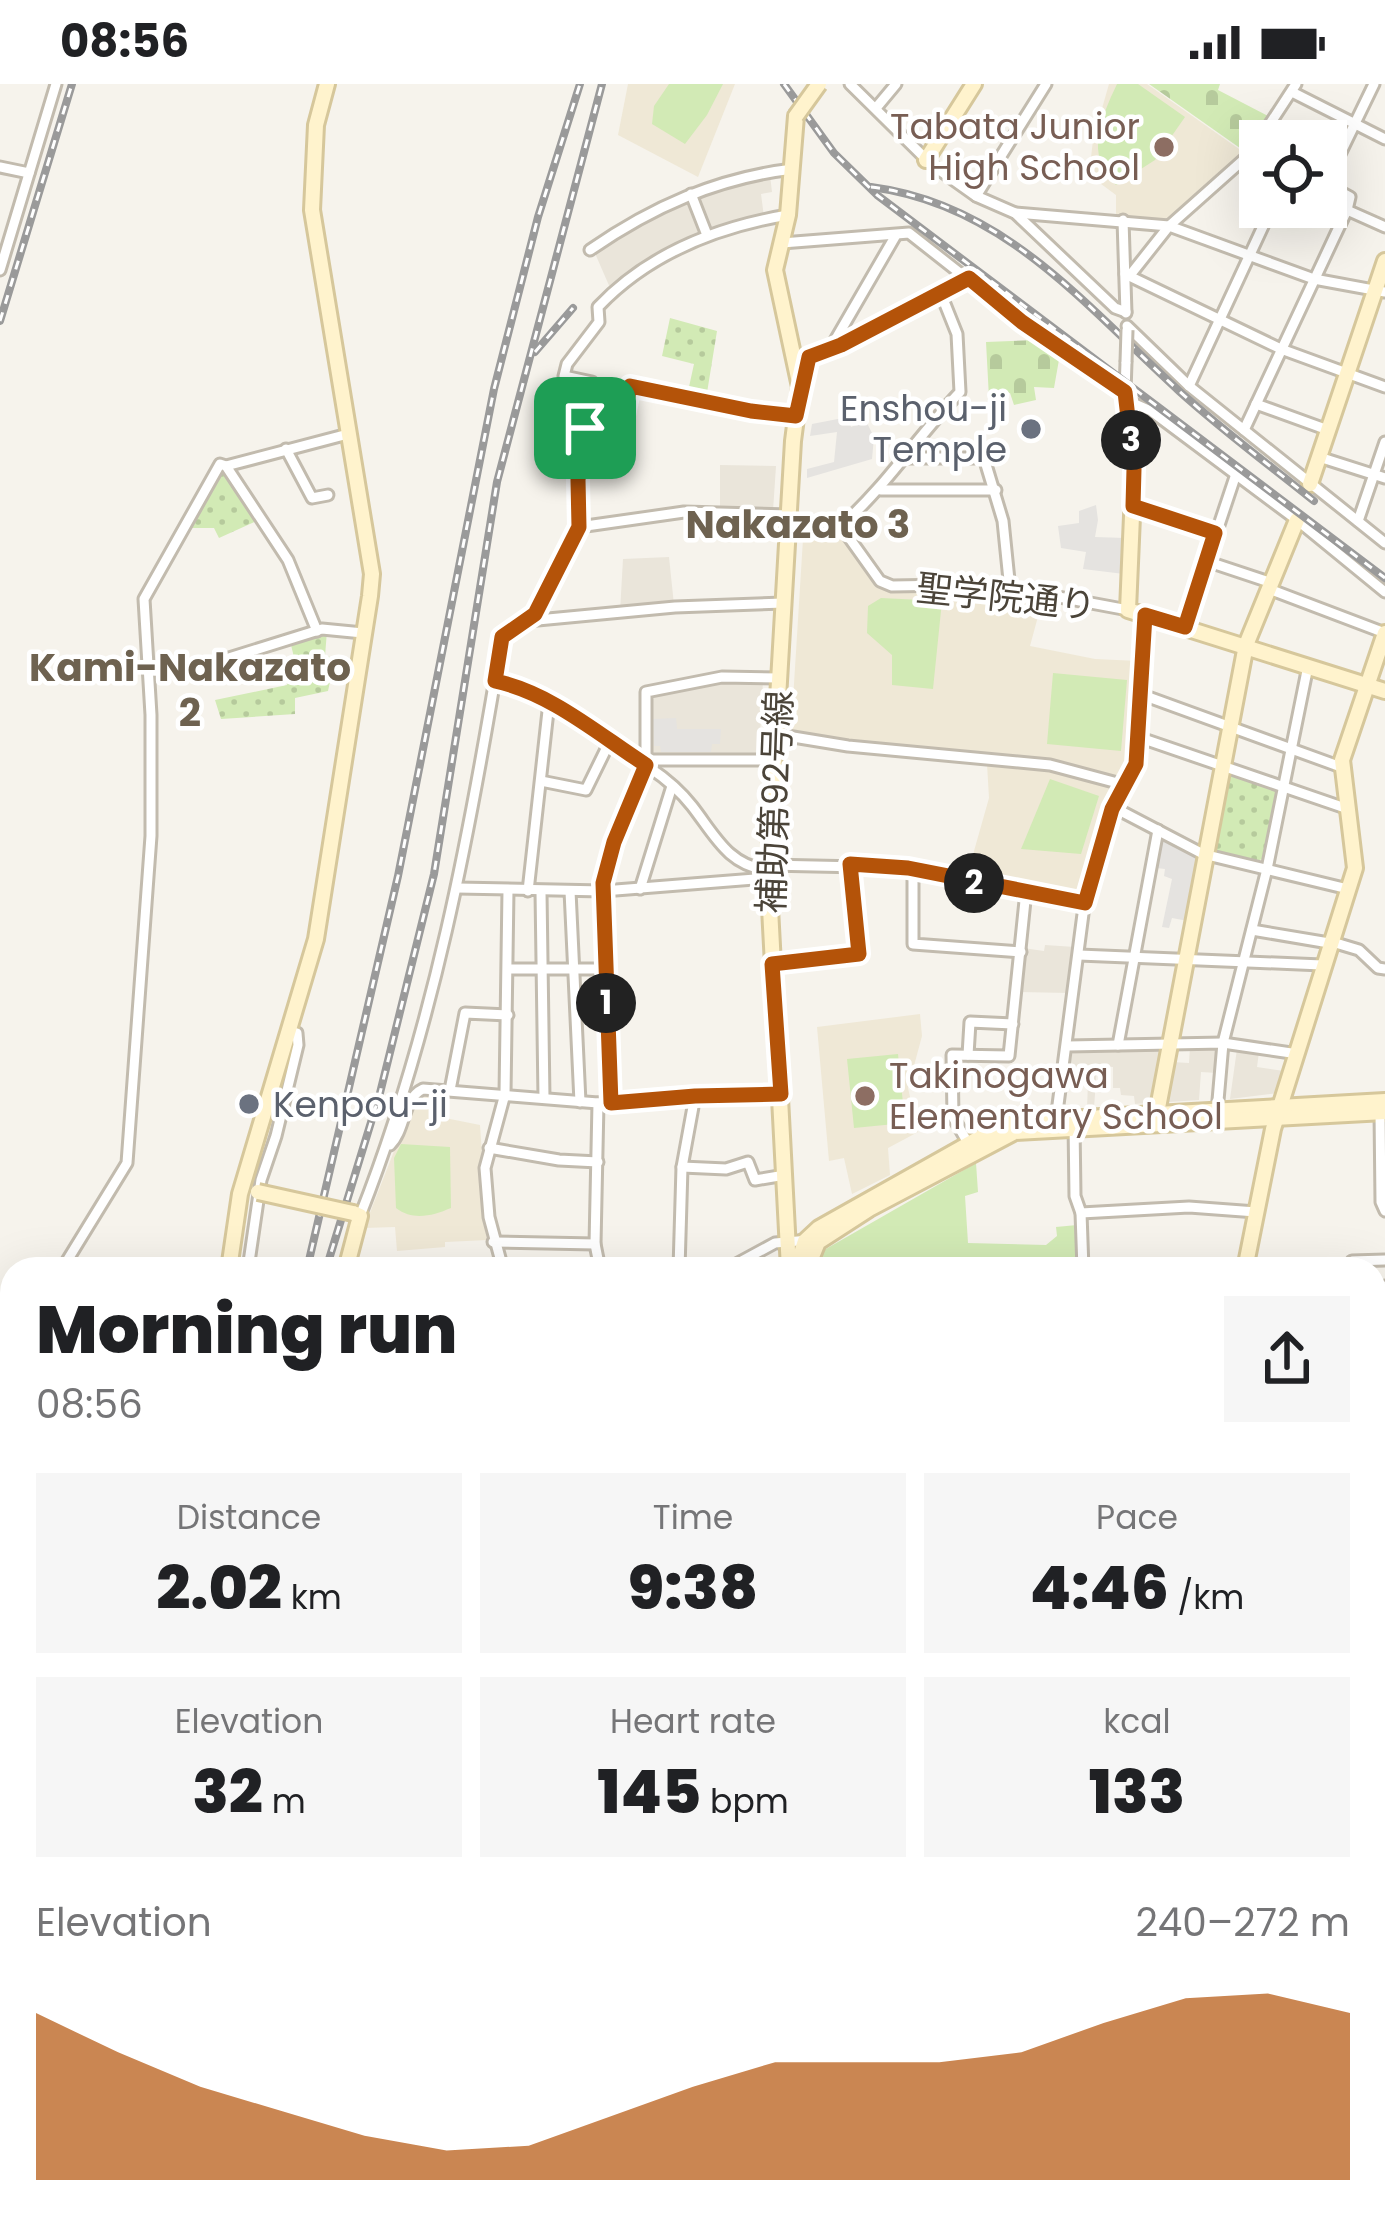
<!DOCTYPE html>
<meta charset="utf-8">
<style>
:root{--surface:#fff;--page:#f6f6f6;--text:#202124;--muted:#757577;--accent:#b45309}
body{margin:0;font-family:Poppins,"Noto Sans JP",sans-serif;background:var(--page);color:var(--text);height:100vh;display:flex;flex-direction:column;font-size:45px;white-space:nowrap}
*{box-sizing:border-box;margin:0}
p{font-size:39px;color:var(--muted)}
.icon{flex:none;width:66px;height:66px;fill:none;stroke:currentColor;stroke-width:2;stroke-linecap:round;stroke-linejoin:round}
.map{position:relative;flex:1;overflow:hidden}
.details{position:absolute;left:0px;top:1173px;width:1386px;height:975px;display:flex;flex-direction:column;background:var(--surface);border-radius:36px 36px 0 0;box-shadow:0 12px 48px #0002}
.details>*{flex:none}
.controls{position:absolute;left:1239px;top:36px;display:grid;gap:24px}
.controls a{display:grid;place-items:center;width:108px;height:108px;border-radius:0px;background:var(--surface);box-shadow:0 12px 48px #0002;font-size:60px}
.pin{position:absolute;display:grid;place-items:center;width:102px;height:102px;color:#fff;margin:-51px;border-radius:24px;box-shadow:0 6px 18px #0006}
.km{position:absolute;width:60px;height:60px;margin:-30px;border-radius:50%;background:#222;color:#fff;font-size:33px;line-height:60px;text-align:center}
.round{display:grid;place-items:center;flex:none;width:126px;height:126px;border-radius:0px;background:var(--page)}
.overview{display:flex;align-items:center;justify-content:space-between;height:204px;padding:0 36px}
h1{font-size:66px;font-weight:800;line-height:90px}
.figures{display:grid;grid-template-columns:repeat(3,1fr);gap:18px;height:204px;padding:12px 36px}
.figures div{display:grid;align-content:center;border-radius:0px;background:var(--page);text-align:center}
.figures b{font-size:60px;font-weight:800}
.figures small{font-size:33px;font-weight:400}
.figures p{font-size:33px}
.chart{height:336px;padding:24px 36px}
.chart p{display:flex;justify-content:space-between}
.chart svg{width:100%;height:216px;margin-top:12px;fill:var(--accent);opacity:.7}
.status{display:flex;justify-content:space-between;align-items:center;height:84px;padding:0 60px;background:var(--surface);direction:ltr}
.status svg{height:33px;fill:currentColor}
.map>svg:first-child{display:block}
.residential{fill:#eae5da}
.education{fill:#efe8d6}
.grass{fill:url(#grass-dots)}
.cemetery{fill:url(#cemetery-stones)}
.garden{fill:#d2eab5}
.parking{fill:#e5e3e0}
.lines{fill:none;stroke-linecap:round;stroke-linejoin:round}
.street-casing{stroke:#c2bbae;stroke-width:15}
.secondary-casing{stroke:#d6c79b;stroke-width:20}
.street{stroke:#fff;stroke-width:9}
.secondary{stroke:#fff3cd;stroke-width:14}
.rail-casing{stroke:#9a9a9a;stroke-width:8}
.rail{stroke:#fff;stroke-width:3;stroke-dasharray:9;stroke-linecap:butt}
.street-bridge-casing{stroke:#c2bbae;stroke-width:15;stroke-linecap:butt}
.secondary-bridge-casing{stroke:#d6c79b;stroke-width:20;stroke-linecap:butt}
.street-bridge{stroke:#fff;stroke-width:9}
.secondary-bridge{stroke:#fff3cd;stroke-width:14}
.route-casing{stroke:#fff;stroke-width:24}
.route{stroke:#b45309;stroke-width:15}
.education-dot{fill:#8d6e63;stroke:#fff;stroke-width:4.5}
.worship-dot{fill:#6b7280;stroke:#fff;stroke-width:4.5}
.labels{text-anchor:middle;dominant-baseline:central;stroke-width:9;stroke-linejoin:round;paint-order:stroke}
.education-label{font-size:36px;fill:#785e54;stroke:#fff;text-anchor:end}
.worship-label{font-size:36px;fill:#5b616d;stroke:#fff;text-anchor:end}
.street-label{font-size:36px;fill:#4b4439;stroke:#fff}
.neighbourhood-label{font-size:39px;font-weight:bold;fill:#6e6250;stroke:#fff}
</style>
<div class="status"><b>08:56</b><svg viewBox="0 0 49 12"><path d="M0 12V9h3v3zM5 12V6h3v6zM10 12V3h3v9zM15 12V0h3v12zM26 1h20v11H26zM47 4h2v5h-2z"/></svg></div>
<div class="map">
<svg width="1385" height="2147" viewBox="0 0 1385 2147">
<defs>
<pattern id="grass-dots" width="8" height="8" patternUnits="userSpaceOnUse" patternTransform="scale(3)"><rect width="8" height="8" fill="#d2eab5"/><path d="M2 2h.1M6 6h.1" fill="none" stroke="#b6ca9c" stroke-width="1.8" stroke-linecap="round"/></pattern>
<pattern id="cemetery-stones" width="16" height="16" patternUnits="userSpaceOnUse" patternTransform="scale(3)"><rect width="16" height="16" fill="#d2eab5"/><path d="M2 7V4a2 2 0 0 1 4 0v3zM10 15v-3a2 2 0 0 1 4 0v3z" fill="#b6ca9c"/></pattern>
</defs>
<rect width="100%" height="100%" fill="#f6f3ec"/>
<!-- residential -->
<g class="residential">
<path d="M770 91 772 108 761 110 764 133 729 141 611 206 594 167 668 121Z"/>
<path d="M720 381 776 382 773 427 720 424Z"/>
<path d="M669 473 674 521 620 528 623 475Z"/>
<path d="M763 597 759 671 651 672 649 611 691 601Z"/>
<path d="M1045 861 1075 863 1069 909 1019 908 1023 864 1044 867Z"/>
<path d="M1190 963H1217V989L1201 988 1199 1016 1169 1018 1165 1013 1172 978 1189 979Z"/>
<path d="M1158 964 1162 970 1152 1015 1147 1019 1135 1020 1134 1012 1121 1011 1120 1004H1113V983L1097 982 1094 1024H1087L1088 999 1068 996 1072 970 1076 966Z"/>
<path d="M1237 965 1259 968 1257 983 1284 987 1279 1009 1230 1015Z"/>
</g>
<!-- education -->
<g class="education">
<path d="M628 0H735L698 93 618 51Z"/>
<path d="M1109 0H1147L1246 70 1170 135 1116 133V111L1089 91 1093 56Z"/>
<path d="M804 439 839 445 883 506 952 504 1043 514 1030 562 1095 575 1138 577 1131 679 1121 698 1058 681 849 660 791 648Z"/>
<path d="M987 680 1057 688 1111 703 1081 815 971 795 974 767 989 714Z"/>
<path d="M920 930 922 952 908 1004 918 1048 888 1064 890 1091 852 1110 844 1074 829 1077 817 943Z"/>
<path d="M427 1008 448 1010 445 1034 480 1041 488 1156 445 1158V1163L397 1167 395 1143 364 1144 414 1016Z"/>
</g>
<!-- grass -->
<g class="grass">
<path d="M670 234 717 247 706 315 687 312 694 280 662 272Z"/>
<path d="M220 386 259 436 219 454 214 444H189Z"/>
<path d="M327 547 325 572 335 574 328 607 295 614V630L221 635 215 616 287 601 294 573 291 561Z"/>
<path d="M1227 688 1279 706 1267 773 1255 778 1217 769 1213 763Z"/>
</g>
<!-- cemetery -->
<g class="cemetery">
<path d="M1149 0H1220L1218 6 1270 33 1247 69Z"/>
<path d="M1037 256 1060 270 1054 304 1034 303 1036 316 1014 321 1010 309 989 314 986 258Z"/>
</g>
<!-- garden -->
<g class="garden">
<path d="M669 0H723L707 31 685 60 652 40 654 22Z"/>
<path d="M1117 0H1138L1185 33 1155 76 1116 101C1084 71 1101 34 1117 0Z"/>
<path d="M881 514 942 517 933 605 892 601V571L867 549 868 522Z"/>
<path d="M1053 589 1127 596 1121 667 1047 660Z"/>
<path d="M1050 695 1099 712 1081 770 1021 765Z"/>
<path d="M898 970 905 1039 854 1044 847 975Z"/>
<path d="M401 1060 450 1063 451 1124C432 1132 413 1137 396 1124L394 1074Z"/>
<path d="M976 1079 978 1108 965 1112 968 1159 1046 1161 1057 1152 1056 1143 1077 1141 1079 1185H818L824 1166Z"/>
</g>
<!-- parking -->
<g class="parking">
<path d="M848 333 851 343 866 337 874 353 872 375 807 394V385L834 378 837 348 810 352 812 340Z"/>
<path d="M1096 421 1098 436 1095 453 1125 454 1124 490 1083 485 1086 468 1061 464 1058 442 1079 439V427Z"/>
<path d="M676 634 677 645H721L720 660H712L711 668H661L660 662H654L653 635Z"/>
<path d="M1168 756 1198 770 1200 775 1188 837 1172 834 1169 844 1162 843 1172 795 1164 792 1165 785 1156 784 1161 759Z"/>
</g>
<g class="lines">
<defs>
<g id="street">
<path d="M850 0 931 80 976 112 1015 129 1115 224 1126 228"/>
<path d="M1292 8 1385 55"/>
<path d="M876 24 896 0"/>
<path d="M0 83 29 89"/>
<path d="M1326 99 1374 0"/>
<path d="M1326 100 1350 113 1347 126 1385 143"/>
<path d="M691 110 707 151"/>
<path d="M976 112 1046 0"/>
<path d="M1015 129 1169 142 1314 195 1385 208"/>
<path d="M1123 136 1126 229"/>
<path d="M782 159 909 149 1022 238 1125 308"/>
<path d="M590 166C652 123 717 94 793 85"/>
<path d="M0 186 56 0"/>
<path d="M1125 190 1281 265 1385 303"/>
<path d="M1131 190 1169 142 1251 69 1296 0"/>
<path d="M1127 242 1189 302 1385 459"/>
<path d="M830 265 896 151"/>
<path d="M802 298 809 273 841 261 969 194"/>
<path d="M1189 302 1272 123"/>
<path d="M1125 308 1126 278"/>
<path d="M1126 316 1151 327 1297 436 1385 508"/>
<path d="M1256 320 1328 346"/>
<path d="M585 343 621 345 630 302 751 327 796 332"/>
<path d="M1244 346 1347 126"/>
<path d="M286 365 312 414 328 411"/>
<path d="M1319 373 1385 394"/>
<path d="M902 374H984L1003 437 1010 506"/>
<path d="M226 382 288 476 317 547"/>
<path d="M881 406H996"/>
<path d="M1133 422 1215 449"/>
<path d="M788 434 840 441 880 497 892 502 952 501 1032 508 1128 526"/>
<path d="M1358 437 1385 358"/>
<path d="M841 442C887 401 917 353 960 308L957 250 941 210"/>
<path d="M579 443 578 396 592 298 564 292 567 280 599 238 598 223C649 169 717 143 788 131"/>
<path d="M1206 477 1272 499"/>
<path d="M1269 505 1385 549"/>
<path d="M527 537 675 523 783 519"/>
<path d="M1185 543 1236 390"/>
<path d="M148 587 184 588 322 545 363 549"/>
<path d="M495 597C550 609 605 650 650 684 665 694 681 708 692 722 714 750 728 782 768 786"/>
<path d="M1140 610 1341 683"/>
<path d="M775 650 848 662 1050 681 1125 701"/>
<path d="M1138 653 1348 725"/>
<path d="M645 676H774"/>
<path d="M541 697 586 706 610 657"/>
<path d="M1113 723 1203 770 1348 805"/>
<path d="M768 781 908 784 1085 819"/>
<path d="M913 785V860L1021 868"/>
<path d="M457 804 603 807 768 794"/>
<path d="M640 805 672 702"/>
<path d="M528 807 549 618"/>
<path d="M570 807 580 1018"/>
<path d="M541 808 544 1014"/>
<path d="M1252 846 1329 859"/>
<path d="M1329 857 1359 866 1378 884 1385 885"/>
<path d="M1079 871 1322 881"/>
<path d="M773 880 859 870 851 780"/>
<path d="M508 885H605"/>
<path d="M1118 961 1158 746"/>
<path d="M1068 962 1223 959 1298 970"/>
<path d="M968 971 970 938 1013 940"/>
<path d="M450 1006 465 929 508 931"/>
<path d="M598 1019 595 1160 600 1185"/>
<path d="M611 1019 603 799 614 758 646 681V608L722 593 779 594"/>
<path d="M1217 1028 1223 959 1267 785 1308 582"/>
<path d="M1380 1028 1381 1118 1385 1127"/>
<path d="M1056 1036 1086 807 1112 725 1136 680 1145 531"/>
<path d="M1074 1040 1075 1112 1081 1129 1083 1185"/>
<path d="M968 1059 953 1033 952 971 1009 972 1026 807"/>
<path d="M390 1061C406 1045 402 1015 423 1005L598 1019 780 1010"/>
<path d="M489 1064 559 1076 598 1078"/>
<path d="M682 1083 726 1085 748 1078 755 1096 785 1091"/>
<path d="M1081 1129 1189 1123 1256 1128"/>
<path d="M360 1132C433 947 470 749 502 553 553 527 547 483 579 443L684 428 789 431"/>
<path d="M493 1158 595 1160"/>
<path d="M1352 1177 1385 1176"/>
<path d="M62 1185 127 1079 151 752V631L144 515 220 380 226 382 348 350"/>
<path d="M248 1185 261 1096 276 1052 298 961 297 949 290 947"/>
<path d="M503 1185 489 1133 485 1084 505 1010 508 806"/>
<path d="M679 1185 682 1083 695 1012"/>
<path d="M727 1185 775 1159 809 1156"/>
<path d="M1374 1227 1381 1203 1385 1202"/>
<path d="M0 1285 12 1265"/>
<path d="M12 1313 8 1326 3 1564 12 1596"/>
<path d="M1374 1321 1383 1400"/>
<path d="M1374 1525 1385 1518"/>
<path d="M1374 1602 1385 1752"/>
<path d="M12 1611 1 1648 11 1670 12 1730"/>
<path d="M0 1755 4 1769 12 1771"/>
<path d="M1374 1793 1385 1791"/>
<path d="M0 1859 12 1902"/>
<path d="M1374 1913 1385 1916"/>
<path d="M9 1968H12"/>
<path d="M1374 2027 1385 2037"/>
<path d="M1374 2088 1385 2071"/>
<path d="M1026 2136 1043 2142"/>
<path d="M1329 2136 1346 2147"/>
<path d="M36 2147 38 2136"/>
<path d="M155 2147 158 2136"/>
<path d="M721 2147 723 2136"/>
<path d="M867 2147 869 2136"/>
<path d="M1174 2147 1179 2136"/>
</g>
<g id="secondary">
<path d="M926 76 974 0"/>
<path d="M1125 308 1134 385 1128 526 1385 607"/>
<path d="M1310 400 1385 177"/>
<path d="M1157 1029 1246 561 1297 436"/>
<path d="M229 1185 240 1110 316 855 370 512 372 490 312 126 316 41 327 0"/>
<path d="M346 1185 360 1132 353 1129"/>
<path d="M789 1185 768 786 793 357 800 303 775 186 788 131 796 32"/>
<path d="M796 1185 805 1157 819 1144 988 1049 1014 1038 1385 1017"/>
<path d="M807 1185 818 1158 869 1125 1015 1048 1385 1028"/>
<path d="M1245 1185 1273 1045 1355 784 1342 676 1385 549"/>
<path d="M54 2147 66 2136"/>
<path d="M448 2147 452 2136"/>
<path d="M470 2147 476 2136"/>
<path d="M1041 2147 1044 2136"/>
<path d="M1346 2147 1385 2137"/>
</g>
</defs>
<!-- street casing -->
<use href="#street" class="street-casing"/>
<!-- secondary casing -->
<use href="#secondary" class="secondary-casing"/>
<!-- street -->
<use href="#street" class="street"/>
<!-- secondary -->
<use href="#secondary" class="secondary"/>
<defs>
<g id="rail">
<path d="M784 0 834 69 877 111 1385 494"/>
<path d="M871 103C1004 120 1085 221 1179 307 1222 346 1268 380 1314 417"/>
<path d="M0 237 72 0"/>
<path d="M535 268 573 224"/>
<path d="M307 1185 398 792 494 305 538 133 580 0"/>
<path d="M326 1185 380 1009 434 790 497 398 602 0"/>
<path d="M0 1819 12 1863"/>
<path d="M56 2136V2147"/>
<path d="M80 2147 84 2136"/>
<path d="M122 2147 126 2136"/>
<path d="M142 2147 147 2136"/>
</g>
</defs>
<!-- rail casing -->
<use href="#rail" class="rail-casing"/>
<!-- rail -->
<use href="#rail" class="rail"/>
<defs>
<path id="street-bridge" d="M1126 278 1127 246"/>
<g id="secondary-bridge">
<path d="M796 32 819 0"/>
<path d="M258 1108 353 1129"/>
</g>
</defs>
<!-- street-bridge casing -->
<use href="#street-bridge" class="street-bridge-casing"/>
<!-- secondary-bridge casing -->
<use href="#secondary-bridge" class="secondary-bridge-casing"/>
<!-- street-bridge -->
<use href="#street-bridge" class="street-bridge"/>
<!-- secondary-bridge -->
<use href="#secondary-bridge" class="secondary-bridge"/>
</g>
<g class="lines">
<defs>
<path id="route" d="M969 194 1022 238 1125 308 1134 385 1133 422 1215 449 1185 543 1145 531 1136 680 1112 725 1085 819 908 784 850 780 859 870 772 880 781 1010 695 1012 611 1019 603 799 614 758 646 681C598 650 551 609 495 597L502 553 535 530 579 443 578 396 585 344 621 346 630 302 751 327 796 332 809 273 841 261Z"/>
</defs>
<!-- route casing -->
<use href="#route" class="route-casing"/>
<!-- route -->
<use href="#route" class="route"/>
</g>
<!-- markers -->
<g class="education-dot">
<circle cx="1164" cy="63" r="12"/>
<circle cx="865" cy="1012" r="12"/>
</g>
<g class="worship-dot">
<circle cx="1031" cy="345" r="12"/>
<circle cx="249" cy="1020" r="12"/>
</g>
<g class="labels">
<!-- education labels -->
<g class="education-label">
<text x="1140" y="42">Tabata Junior<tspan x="1140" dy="41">High School</tspan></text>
<text x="889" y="991" text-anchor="start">Takinogawa<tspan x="889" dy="41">Elementary School</tspan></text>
</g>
<!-- worship labels -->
<g class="worship-label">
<text x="1007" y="324">Enshou-ji<tspan x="1007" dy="41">Temple</tspan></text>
<text x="273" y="1020" text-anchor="start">Kenpou-ji</text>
</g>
<!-- street labels -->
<g class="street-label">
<text transform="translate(1006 513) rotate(6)">聖学院通り</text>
<text transform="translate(775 718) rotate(-88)">補助第92号線</text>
</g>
<!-- neighbourhood labels -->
<g class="neighbourhood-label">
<text x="798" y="440">Nakazato 3</text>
<text x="190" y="583">Kami-Nakazato<tspan x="190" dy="45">2</tspan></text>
</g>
</g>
</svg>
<div class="controls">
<a><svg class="icon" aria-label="locate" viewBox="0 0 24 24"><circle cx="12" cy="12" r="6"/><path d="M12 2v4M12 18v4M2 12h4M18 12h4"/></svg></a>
</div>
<div class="pin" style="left:585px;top:344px;background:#1e9e55"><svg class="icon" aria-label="arrive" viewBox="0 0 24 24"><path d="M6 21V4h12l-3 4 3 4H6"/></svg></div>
<b class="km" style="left:606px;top:919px">1</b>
<b class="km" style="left:974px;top:799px">2</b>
<b class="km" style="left:1131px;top:356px">3</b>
<section class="details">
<div class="overview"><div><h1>Morning run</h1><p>08:56</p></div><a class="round"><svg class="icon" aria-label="share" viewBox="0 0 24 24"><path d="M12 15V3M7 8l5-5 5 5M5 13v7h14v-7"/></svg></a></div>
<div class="figures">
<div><p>Distance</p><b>2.02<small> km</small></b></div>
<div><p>Time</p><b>9:38</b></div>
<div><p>Pace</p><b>4:46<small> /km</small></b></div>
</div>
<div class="figures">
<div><p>Elevation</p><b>32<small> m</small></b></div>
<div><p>Heart rate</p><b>145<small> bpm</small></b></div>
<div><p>kcal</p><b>133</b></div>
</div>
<div class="chart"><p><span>Elevation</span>240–272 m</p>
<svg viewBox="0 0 160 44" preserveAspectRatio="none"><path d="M0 44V10L10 18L20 25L30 30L40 35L50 38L60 37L70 31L80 25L90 20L100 20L110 20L120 18L130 12L140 7L150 6L160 10V44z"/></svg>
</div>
</section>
</div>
